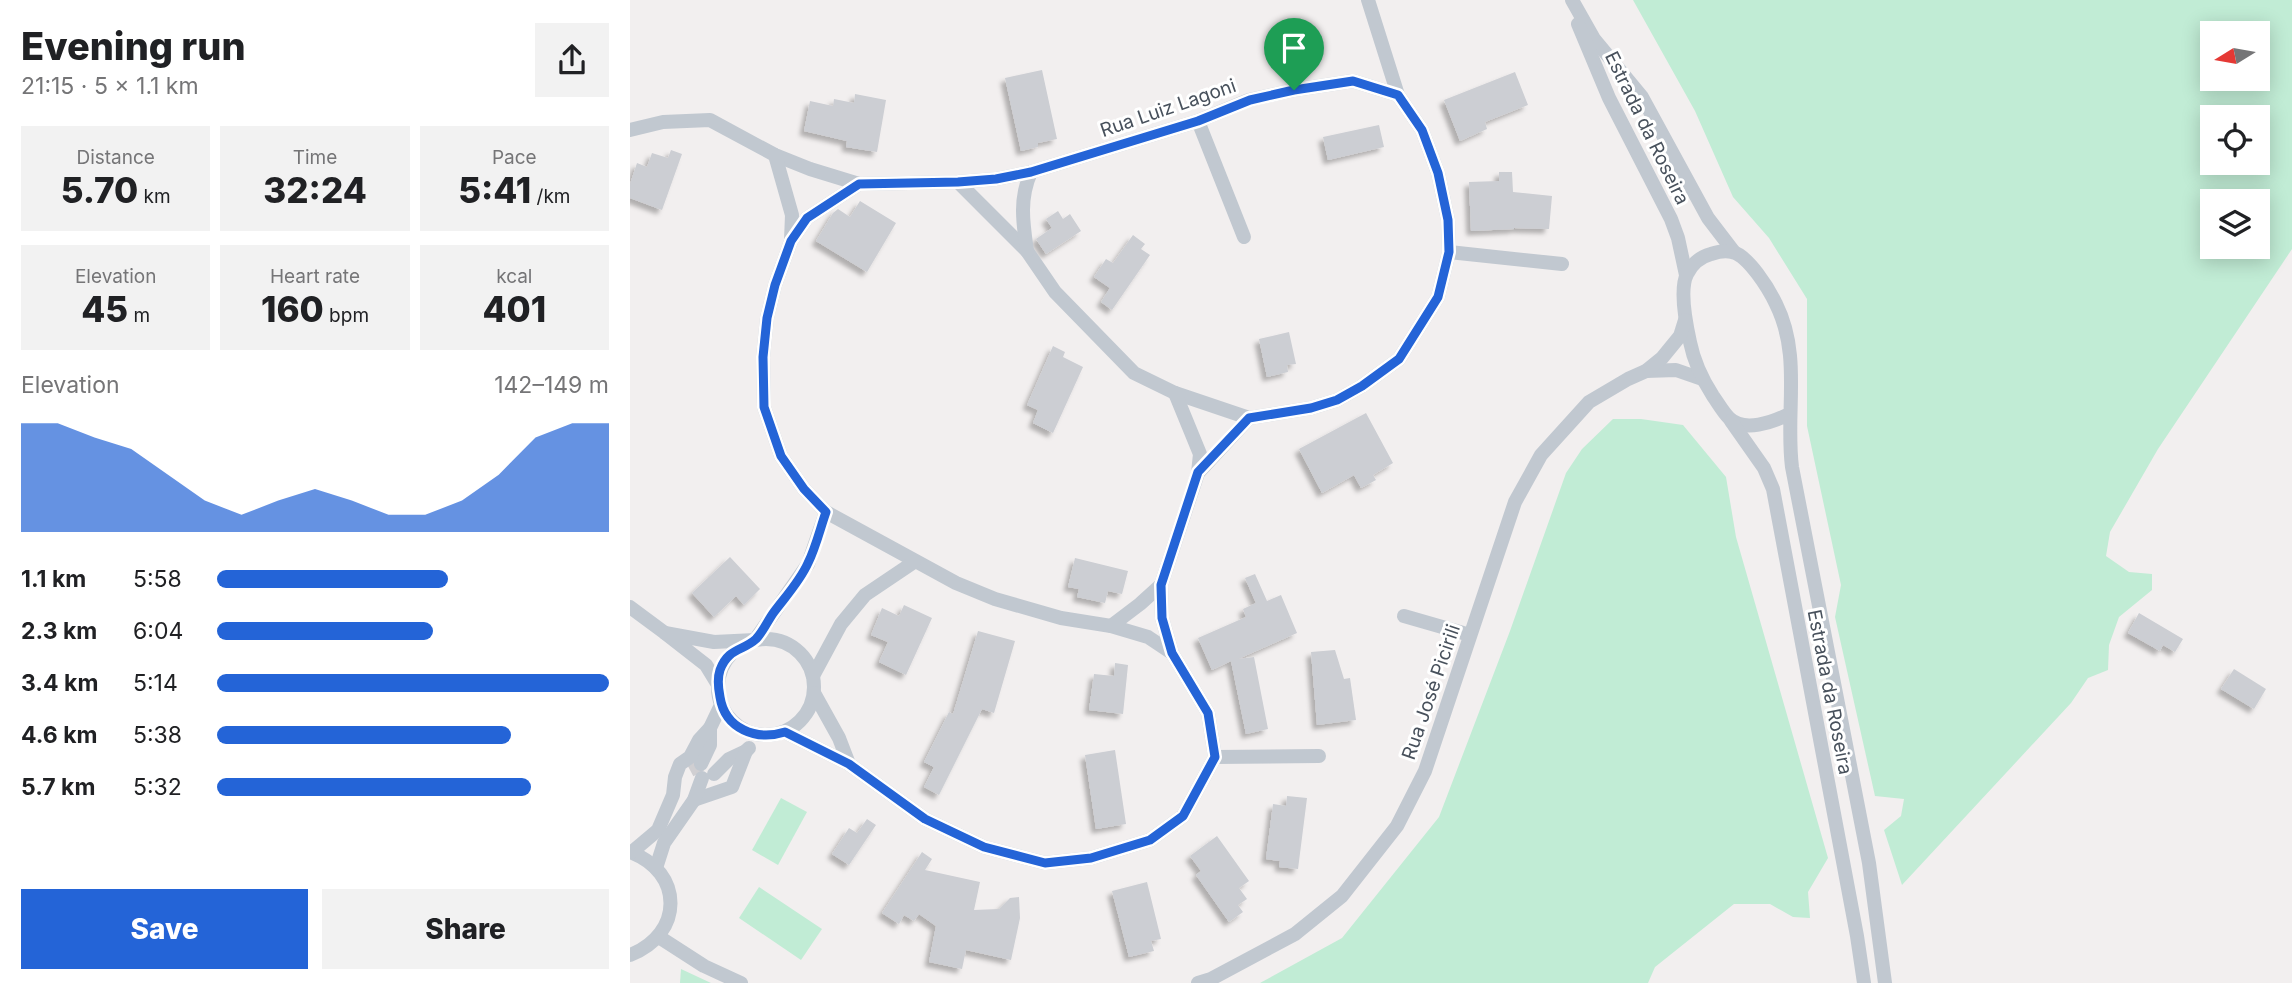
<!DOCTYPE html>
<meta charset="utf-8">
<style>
:root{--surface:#fff;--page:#f2f2f2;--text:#202124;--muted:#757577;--accent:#2464d7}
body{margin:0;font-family:Inter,sans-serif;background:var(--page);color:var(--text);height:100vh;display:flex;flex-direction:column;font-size:26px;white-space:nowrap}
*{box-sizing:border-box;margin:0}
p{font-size:23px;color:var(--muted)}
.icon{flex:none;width:38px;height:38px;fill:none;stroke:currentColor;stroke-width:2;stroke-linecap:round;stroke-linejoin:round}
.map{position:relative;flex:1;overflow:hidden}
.side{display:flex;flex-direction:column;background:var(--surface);width:630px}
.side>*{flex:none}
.needle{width:46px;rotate:259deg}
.buttons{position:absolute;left:1570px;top:21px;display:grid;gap:14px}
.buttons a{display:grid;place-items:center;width:70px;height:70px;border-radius:0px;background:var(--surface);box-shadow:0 4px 18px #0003;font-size:35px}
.pin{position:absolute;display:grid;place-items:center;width:60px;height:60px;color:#fff;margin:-72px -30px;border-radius:50% 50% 50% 0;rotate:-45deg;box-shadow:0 0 7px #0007}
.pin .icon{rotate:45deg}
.round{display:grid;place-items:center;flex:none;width:74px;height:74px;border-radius:0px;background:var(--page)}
.headline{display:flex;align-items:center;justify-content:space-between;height:119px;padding:0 21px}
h1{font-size:38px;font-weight:800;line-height:52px}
.stats{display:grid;grid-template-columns:repeat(3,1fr);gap:10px;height:119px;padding:7px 21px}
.stats div{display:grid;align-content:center;border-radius:0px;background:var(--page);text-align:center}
.stats b{font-size:35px;font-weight:800}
.stats small{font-size:19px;font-weight:400}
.stats p{font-size:19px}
.chart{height:196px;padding:14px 21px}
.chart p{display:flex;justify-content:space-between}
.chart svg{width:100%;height:126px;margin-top:7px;fill:var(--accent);opacity:.7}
.primary-button{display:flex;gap:14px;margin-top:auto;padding:14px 21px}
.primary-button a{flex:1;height:80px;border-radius:0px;background:var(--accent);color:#fff;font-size:28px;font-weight:800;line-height:80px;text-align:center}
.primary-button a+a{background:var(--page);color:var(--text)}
ul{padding:0 21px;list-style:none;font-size:23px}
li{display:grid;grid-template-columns:112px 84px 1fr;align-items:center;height:52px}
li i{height:18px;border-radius:9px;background:var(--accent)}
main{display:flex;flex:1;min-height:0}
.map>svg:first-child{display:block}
.green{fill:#c1ecd5;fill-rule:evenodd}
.building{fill:#ccced3;filter:url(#shadow)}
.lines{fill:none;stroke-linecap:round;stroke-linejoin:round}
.minor-tunnel{stroke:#d0cfd2;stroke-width:14;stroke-dasharray:14 7;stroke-linecap:butt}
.minor{stroke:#c1c8d0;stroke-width:14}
.route-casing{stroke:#fff;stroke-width:14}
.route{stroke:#2464d7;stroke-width:9}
.labels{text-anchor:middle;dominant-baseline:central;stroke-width:6;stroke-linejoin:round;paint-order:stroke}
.street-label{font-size:19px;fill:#48515c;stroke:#fff}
</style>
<main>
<section class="side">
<div class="headline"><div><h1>Evening run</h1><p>21:15 · 5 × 1.1 km</p></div><a class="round"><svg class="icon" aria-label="share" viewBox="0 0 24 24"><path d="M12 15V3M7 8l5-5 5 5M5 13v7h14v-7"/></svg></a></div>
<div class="stats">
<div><p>Distance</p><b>5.70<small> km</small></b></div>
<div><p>Time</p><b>32:24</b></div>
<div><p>Pace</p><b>5:41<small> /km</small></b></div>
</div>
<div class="stats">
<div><p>Elevation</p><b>45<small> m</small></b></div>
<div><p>Heart rate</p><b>160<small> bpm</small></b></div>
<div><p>kcal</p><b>401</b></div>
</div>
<div class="chart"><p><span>Elevation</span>142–149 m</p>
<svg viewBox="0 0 160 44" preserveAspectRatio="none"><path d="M0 44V6L10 6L20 11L30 15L40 24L50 33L60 38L70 33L80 29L90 33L100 38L110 38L120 33L130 24L140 11L150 6L160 6V44z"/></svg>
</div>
<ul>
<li><b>1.1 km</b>5:58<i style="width:59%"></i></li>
<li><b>2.3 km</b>6:04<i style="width:55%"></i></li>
<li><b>3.4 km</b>5:14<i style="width:100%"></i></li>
<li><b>4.6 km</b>5:38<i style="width:75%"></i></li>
<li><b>5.7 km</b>5:32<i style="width:80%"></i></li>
</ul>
<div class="primary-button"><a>Save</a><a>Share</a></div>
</section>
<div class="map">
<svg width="1662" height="983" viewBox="0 0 1662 983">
<defs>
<filter id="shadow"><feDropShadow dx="-4.5" dy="4.5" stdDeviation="2" flood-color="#0004"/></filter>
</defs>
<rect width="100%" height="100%" fill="#f2efef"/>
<!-- green -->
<g class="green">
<path d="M1003 0H1662V249L1528 449 1480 532 1476 556 1499 572 1522 574V590L1489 617 1479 645 1478 670 1458 678 1441 703 1272 885 1254 830 1271 816 1274 799 1245 796 1205 617 1211 585 1177 426V299L1139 238 1103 197 1065 111ZM1582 33H1628V79H1582ZM1582 117H1628V163H1582ZM1582 201H1628V247H1582Z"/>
<path d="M983 419H1011L1053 425 1096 477 1106 537 1198 858 1178 892 1180 918 1163 917 1140 904H1104L1025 967 1018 983H630L712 938 809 817 880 631 936 473 952 449Z"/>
<path d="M151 798 177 812 148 865 122 850Z"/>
<path d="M129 887 192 929 171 960 109 918Z"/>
<path d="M51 969 81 983H50Z"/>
</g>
<!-- building -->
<g class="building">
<path d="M412 70 427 139 408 143V147L391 151 375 78Z"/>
<path d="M885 72 898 105 855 122 857 129 830 141 814 100Z"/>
<path d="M225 94 256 100 247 152 216 147 217 141 174 131 180 101 203 106 204 99 224 103Z"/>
<path d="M749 125 754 147 698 160 693 137Z"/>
<path d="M41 150 52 154 32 210 0 198V184L7 163 17 167 22 153 38 158Z"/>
<path d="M869 172H882L883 192 922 196 919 229 884 228V229L841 231 839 182 869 181Z"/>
<path d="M230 201 266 223 237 272 186 241 203 213 208 209 220 217Z"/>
<path d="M428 211 433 219 440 214 451 231 416 254 406 239 422 228 416 219Z"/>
<path d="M503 235 515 244 511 249 520 255 482 310 471 302 480 288 464 277 476 259 483 263Z"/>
<path d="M659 332 666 364 657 365 658 372 637 377 629 339Z"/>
<path d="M423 346 435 352 433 357 453 367 423 433 403 423 408 410 397 405Z"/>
<path d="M736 413 763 463 743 475 746 480 731 488 724 475 692 493 669 449Z"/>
<path d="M100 557 130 589 114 605 106 596 84 617 62 593Z"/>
<path d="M445 558 498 571 492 594 478 591 475 603 447 597 449 589 438 587Z"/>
<path d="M625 574 637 601 651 595 667 633 608 659 624 657 638 729 616 734 601 661 582 670 568 638 616 617 613 609 626 603 615 578Z"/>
<path d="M274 605 302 618 276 675 249 662 258 642 241 635 252 608 269 616Z"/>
<path d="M1509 613 1553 639 1545 652 1533 645 1530 651 1498 633Z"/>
<path d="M348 631 385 641 364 713 352 709 309 795 294 787 304 767 294 762 319 712 323 714Z"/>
<path d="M705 650 714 679 720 678 726 720 687 725 681 652Z"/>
<path d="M485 663 498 665 493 714 459 710 464 674 484 676Z"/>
<path d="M1604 669 1636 689 1624 709 1591 689Z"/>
<path d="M485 750 496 824 466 829 455 755Z"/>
<path d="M657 796 677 798 668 869 649 867 650 861 636 859 643 804 656 806Z"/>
<path d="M237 819 246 825 219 865 202 854 219 828 227 833Z"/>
<path d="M587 836 619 881 609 888 617 899 608 905 613 912 599 922 566 875 571 871 560 856Z"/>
<path d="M292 852 302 859 295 870 350 882 344 910 369 909 380 898 389 897 390 918 381 960 336 950 332 969 299 962 306 926 289 914 284 921 274 915 269 924 252 913Z"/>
<path d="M517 882 531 939 521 941 524 951 499 957 482 891Z"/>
</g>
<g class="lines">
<!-- minor-tunnel -->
<path class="minor-tunnel" d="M60 770 71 764"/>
<!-- minor -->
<g class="minor">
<path d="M942 0 964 39 1012 97 1078 218 1104 252"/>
<path d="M948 24 979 98 1041 219 1048 238 1056 275"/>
<path d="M568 121 614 237"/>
<path d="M0 130 33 122 80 120 145 155 180 169 229 184 328 182 366 179 401 172 568 121 619 100 664 90 723 81 768 95"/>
<path d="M145 155 162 215 161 240"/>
<path d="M328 182 397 251 425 292 504 373 545 393 619 418 681 408 707 400 732 386 769 359 808 297 819 252 818 220 808 173 792 130 768 95 738 0"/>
<path d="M229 184 177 218 161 241 145 285 137 318 133 357 134 407 151 456 174 489 196 512 326 583 365 599 431 618 481 626 518 637 542 653"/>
<path d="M397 251C393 223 389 199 401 172"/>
<path d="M819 252 932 264"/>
<path d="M1016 371 1046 370 1072 379"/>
<path d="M545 393 570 454 568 473"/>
<path d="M1159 414C1143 422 1114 433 1099 418 1093 412 1088 403 1083 396 1072 379 1064 362 1060 342 1056 324 1049 290 1057 274 1062 264 1070 257 1081 254 1087 252 1095 250 1102 252 1118 255 1139 289 1146 304 1172 356 1155 412 1162 467L1239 863 1255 983"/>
<path d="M1101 421 1134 468 1143 489 1227 936 1234 983"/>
<path d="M0 607 35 633"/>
<path d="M774 616 840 635"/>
<path d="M481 626 510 604 531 585"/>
<circle cx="136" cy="687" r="48"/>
<path d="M183 676 211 624 235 595 284 562"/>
<path d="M87 683 76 665 35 633 84 642 125 640 178 564 196 512"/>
<path d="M155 732 219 764 209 738 184 693"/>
<path d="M585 757 689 756"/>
<path d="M71 764 80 745V728"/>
<path d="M219 764 295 819 354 847 415 863 461 858 520 840 553 816 585 757 578 713 542 653 532 618 531 585 568 473 619 418"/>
<path d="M84 774 99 759 116 751 119 748"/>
<path d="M64 800 102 787 116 751"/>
<path d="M0 852C54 872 54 934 0 955"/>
<path d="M2 852 28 830 43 795 45 777 50 764 60 757 69 740 80 728 91 705"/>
<path d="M26 868 34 843 64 800 72 778"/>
<path d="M29 937 74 966 111 983"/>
<path d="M568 983 581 979 665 934 712 896 767 826 795 771 885 502 911 455 959 402 998 379 1016 371 1032 358 1050 336 1055 320"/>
</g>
</g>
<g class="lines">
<defs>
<path id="route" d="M723 81 768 95 792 130 808 173 818 220 819 252 808 297 769 359 732 386 707 400 681 408 619 418 568 472 531 585 532 618 542 653 578 713 585 757 553 816 520 840 461 858 415 863 354 847 295 819 219 764 155 732C126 741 95 729 90 697 88 687 87 679 90 670 98 648 113 651 126 639 133 632 138 620 144 612 156 596 170 581 178 563 186 547 190 529 196 512L174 489 151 456 134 407 133 357 137 318 145 285 161 241 177 218 229 184 328 182 366 179 401 172 568 121 620 100 664 90Z"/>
</defs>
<!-- route casing -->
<use href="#route" class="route-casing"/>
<!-- route -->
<use href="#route" class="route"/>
</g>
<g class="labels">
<!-- street labels -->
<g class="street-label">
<text transform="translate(538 108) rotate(-19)">Rua Luiz Lagoni</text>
<text transform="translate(1017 128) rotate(64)">Estrada da Roseira</text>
<text transform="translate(801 692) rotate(-71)">Rua José Picirili</text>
<text transform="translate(1200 692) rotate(79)">Estrada da Roseira</text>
</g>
</g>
</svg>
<div class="buttons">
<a><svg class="needle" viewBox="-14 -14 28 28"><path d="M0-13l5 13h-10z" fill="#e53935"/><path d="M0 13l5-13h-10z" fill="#757577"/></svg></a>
<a><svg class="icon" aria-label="locate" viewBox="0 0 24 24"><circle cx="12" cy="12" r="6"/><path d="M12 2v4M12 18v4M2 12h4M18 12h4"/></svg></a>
<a><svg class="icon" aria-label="layers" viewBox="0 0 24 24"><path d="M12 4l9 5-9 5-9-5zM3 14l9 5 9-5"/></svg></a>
</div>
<div class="pin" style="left:664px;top:90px;background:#1e9e55"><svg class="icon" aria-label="arrive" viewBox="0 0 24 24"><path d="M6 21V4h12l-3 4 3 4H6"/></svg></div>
</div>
</main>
